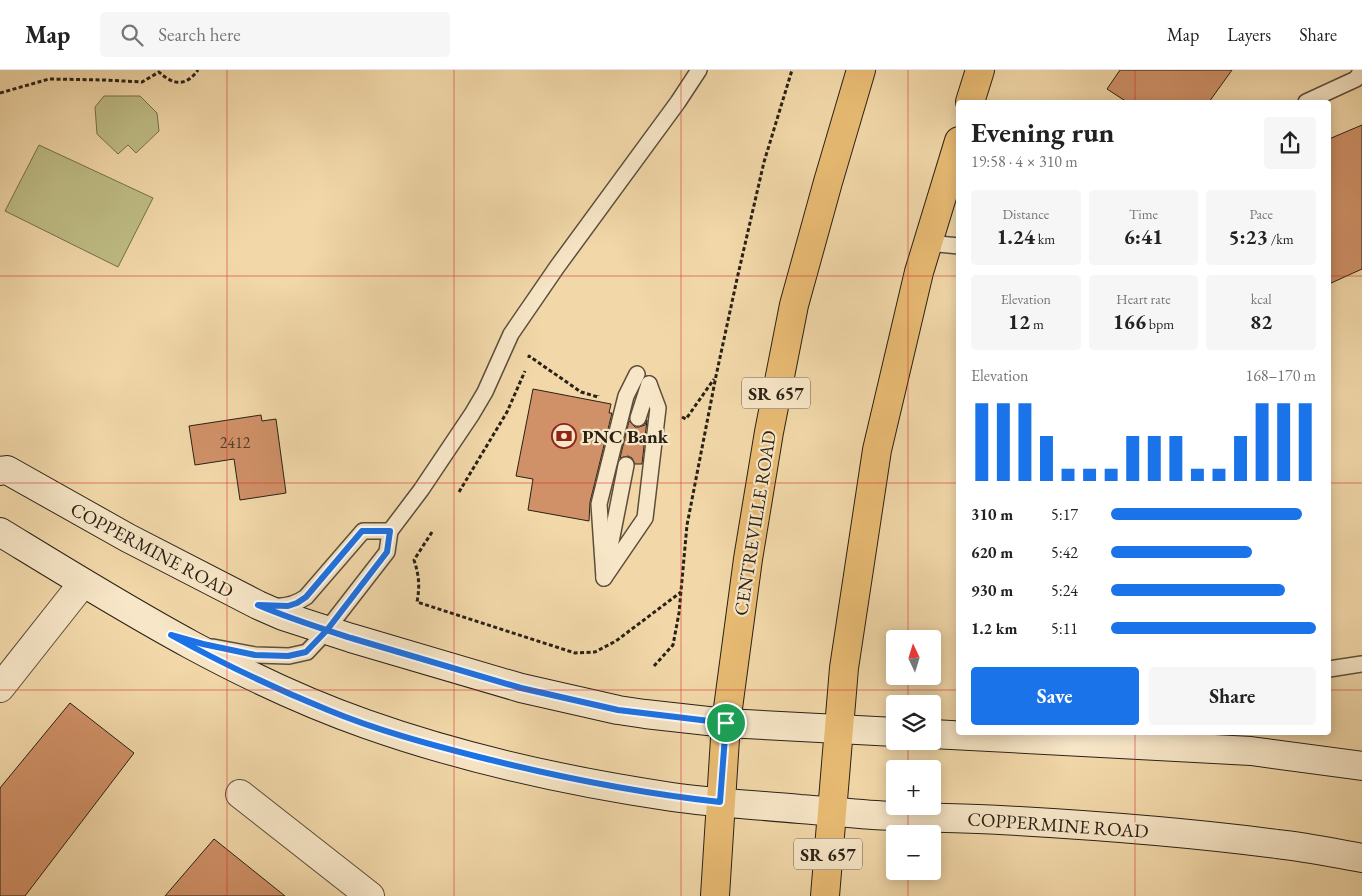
<!DOCTYPE html>
<meta charset="utf-8">
<style>
:root{--surface:#fff;--page:#f6f6f6;--text:#222;--muted:#767676;--line:#e0e0e0;--accent:#1a73e8}
body{margin:0;font-family:"EB Garamond",serif;background:var(--page);color:var(--text);height:100vh;display:flex;flex-direction:column;font-size:19px;white-space:nowrap}
*{box-sizing:border-box;margin:0}
p{font-size:16px;color:var(--muted)}
.icon{flex:none;width:28px;height:28px;fill:none;stroke:currentColor;stroke-width:2;stroke-linecap:round;stroke-linejoin:round}
.map{position:relative;flex:1;overflow:hidden}
.sheet{position:absolute;left:956px;top:30px;width:375px;height:635px;display:flex;flex-direction:column;background:var(--surface);border-radius:5px;box-shadow:0 2px 12px #0003}
.sheet>*{flex:none}
.needle{width:32px;rotate:356deg}
.buttons{position:absolute;left:886px;top:560px;display:grid;gap:10px}
.buttons a{display:grid;place-items:center;width:55px;height:55px;border-radius:5px;background:var(--surface);box-shadow:0 2px 12px #0003;font-size:25px}
.pin{position:absolute;display:grid;place-items:center;width:42px;height:42px;color:#fff;margin:-21px;border:2px solid #fff;border-radius:50%;box-shadow:0 1px 5px #0007}
.round{display:grid;place-items:center;flex:none;width:52px;height:52px;border-radius:5px;background:var(--page)}
.headline{display:flex;align-items:center;justify-content:space-between;height:85px;padding:0 15px}
h1{font-size:28px;font-weight:700;line-height:38px}
.metrics{display:grid;grid-template-columns:repeat(3,1fr);gap:8px;height:85px;padding:5px 15px}
.metrics div{display:grid;align-content:center;border-radius:5px;background:var(--page);text-align:center}
.metrics b{font-size:21px;font-weight:700}
.metrics small{font-size:14px;font-weight:400}
.metrics p{font-size:14px}
.chart{height:140px;padding:10px 15px}
.chart p{display:flex;justify-content:space-between}
.chart svg{width:100%;height:90px;margin-top:5px;stroke:var(--accent);stroke-width:6}
.primary-button{display:flex;gap:10px;margin-top:auto;padding:10px 15px}
.primary-button a{flex:1;height:58px;border-radius:5px;background:var(--accent);color:#fff;font-size:20px;font-weight:700;line-height:58px;text-align:center}
.primary-button a+a{background:var(--page);color:var(--text)}
ul{padding:0 15px;list-style:none;font-size:16px}
li{display:grid;grid-template-columns:80px 60px 1fr;align-items:center;height:38px}
li i{height:12px;border-radius:6px;background:var(--accent)}
header{display:flex;align-items:center;gap:30px;box-sizing:border-box;height:70px;padding:0 25px;background:var(--surface);border-bottom:1px solid var(--line)}
header strong{font-size:24px}
nav{display:flex;gap:28px;margin-inline-start:auto;font-size:18px}
.search{width:350px;height:45px;background:var(--page);display:flex;align-items:center;gap:12px;box-sizing:border-box;padding:0 18px;border-radius:5px;color:var(--muted);font-size:19px}
.map>svg:first-child{display:block}
.green{fill:#bfbd85;stroke:#746f4e}
.building{fill:#d09168;stroke:#292116}
.lines{fill:none;stroke-linecap:round;stroke-linejoin:round}
.lane-casing{stroke:#5b4f3b;stroke-width:18}
.street-casing{stroke:#5b4f3b;stroke-width:30}
.secondary-casing{stroke:#292116;stroke-width:30}
.primary-casing{stroke:#292116;stroke-width:30}
.path{stroke:#292116;stroke-width:3;stroke-dasharray:4 2.5;stroke-linecap:butt}
.lane{stroke:#f7e6c7;stroke-width:15}
.street{stroke:#f7e6c7;stroke-width:28}
.secondary{stroke:#f7e6c7;stroke-width:28}
.primary{stroke:#e9bc74;stroke-width:28}
.route-casing{stroke:#fff;stroke-width:10}
.route{stroke:#1a73e8;stroke-width:6}
.grid{fill:none;stroke:#d62828;stroke-width:1;stroke-opacity:0.55}
.labels{text-anchor:middle;dominant-baseline:central;stroke-width:4.5;stroke-linejoin:round;paint-order:stroke}
.number-label{font-size:16px;fill:#533d2a}
.shield{fill:#f7e6c7;stroke:#675c4b;stroke-width:1}
.shield-label{font-size:18px;font-weight:bold;fill:#292116}
.poi-label{font-size:19px;font-weight:bold;fill:#292116;stroke:#f7e6c7;text-anchor:start}
.street-label{font-size:19px;fill:#292116;stroke:#f7e6c7}
</style>
<header>
<strong>Map</strong>
<div class="search"><svg class="icon" aria-label="search" viewBox="0 0 24 24"><circle cx="10" cy="10" r="6"/><path d="M15 15l6 6"/></svg>Search here</div>
<nav><a>Map</a><a>Layers</a><a>Share</a></nav>
</header>
<div class="map">
<svg width="1362" height="826" viewBox="0 0 1362 826">
<rect width="100%" height="100%" fill="#f2d8a9"/>
<filter id="stains"><feTurbulence type="fractalNoise" baseFrequency=".004" numOctaves="4"/><feColorMatrix values="0 0 0 0 .2 0 0 0 0 .09 0 0 0 0 .02 0 0 0 .5 -.17"/></filter>
<radialGradient id="worn" r=".72"><stop offset=".6" stop-color="#630" stop-opacity="0"/><stop offset="1" stop-color="#630" stop-opacity=".3"/></radialGradient>
<!-- green -->
<g class="green">
<path d="M104 26H140L157 43 159 61 136 83 128 75 118 84 97 64 95 37Z"/>
<path d="M39 75 153 128 118 197 5 141Z"/>
</g>
<!-- building -->
<g class="building">
<path d="M1120 0H1232L1209 32H1127L1107 19Z"/>
<path d="M1362 55V199L1329 214V69Z"/>
<path d="M533 319 611 334 609 343H612L590 432 589 451 528 440 533 409 516 406Z"/>
<path d="M261 345 262 351 276 349 286 423 240 430 234 389 195 395 189 356Z"/>
<path d="M647 350 642 394H635L632 388 628 386 620 388 629 351 635 357H639L645 355Z"/>
<path d="M70 633 134 683 25 826H0V718Z"/>
<path d="M214 769 285 826H165Z"/>
</g>
<g class="lines">
<defs>
<g id="lane">
<path d="M1306 32 1356 9 1362 0"/>
<path d="M928 173 959 176"/>
<path d="M638 348 649 314"/>
<path d="M608 487 626 395"/>
<path d="M604 508 599 434 626 326 637 304"/>
<path d="M604 508 645 448 658 338 649 314"/>
<path d="M274 536C286 537 296 534 306 527L363 461H390"/>
<path d="M213 577 255 585 289 586 307 582 321 567 387 482 390 461 421 420 472 344 485 322 511 264 557 197 678 32 699 0"/>
<path d="M1329 599 1362 594"/>
</g>
<g id="street">
<path d="M0 618 83 513"/>
<path d="M240 724 370 826"/>
</g>
<g id="secondary">
<path d="M0 401 7 400 128 468 258 535 283 546 351 568 521 618 618 640 645 644 726 653 895 662"/>
<path d="M0 462C118 534 235 608 366 654 462 688 571 712 672 727 714 733 757 735 800 739 831 741 862 745 893 746 928 748 964 748 1000 750 1092 755 1185 762 1277 774 1306 777 1334 783 1362 788"/>
<path d="M932 664 1251 681 1362 696"/>
</g>
<g id="primary">
<path d="M970 32 980 0"/>
<path d="M715 826 726 653 748 489 769 362 794 235 828 112 861 0"/>
<path d="M825 826 844 598 877 380 919 202 959 71"/>
</g>
</defs>
<!-- lane casing -->
<use href="#lane" class="lane-casing"/>
<!-- street casing -->
<use href="#street" class="street-casing"/>
<!-- secondary casing -->
<use href="#secondary" class="secondary-casing"/>
<!-- primary casing -->
<use href="#primary" class="primary-casing"/>
<!-- path -->
<g class="path">
<path d="M0 23 49 9 105 10 142 12 159 2C173 15 186 17 198 0"/>
<path d="M529 288V286L581 322 598 327V325"/>
<path d="M682 347 686 349 714 309"/>
<path d="M459 422 507 342 525 301"/>
<path d="M432 462 414 490C419 505 420 516 417 532L575 583 595 582 616 571 681 522"/>
<path d="M654 596 673 575 679 543 687 455 716 306 737 209 764 92 792 0"/>
</g>
<!-- lane -->
<use href="#lane" class="lane"/>
<!-- street -->
<use href="#street" class="street"/>
<!-- secondary -->
<use href="#secondary" class="secondary"/>
<!-- primary -->
<use href="#primary" class="primary"/>
</g>
<g class="lines">
<defs>
<path id="route" d="M726 653 618 640 521 618 351 568C320 558 288 548 258 535L288 536 297 533 306 527 362 461H390L387 482 327 560 306 582 288 586 255 585 203 574 171 565C221 593 274 618 328 640 376 660 428 674 479 687 558 707 639 723 720 732L726 653"/>
</defs>
<!-- route casing -->
<use href="#route" class="route-casing"/>
<!-- route -->
<use href="#route" class="route"/>
</g>
<!-- grid -->
<path class="grid" d="M227 0V826M454 0V826M681 0V826M908 0V569M1135 0V32M0 206H959M1329 206H1362M0 413H959M1329 413H1362M908 606V634M0 620H959M1329 620H1362M1135 662V826M908 671V699M908 736V764M908 801V826"/>
<!-- icons -->
<defs>
<symbol id="bank-ring" viewBox="-11 -11 22 22"><circle r="9.5" fill="#f7e6c7" stroke="#8f2418" stroke-width="1.5"/><path d="M-6-4H6V4H-6ZM0-2.3a2.3 2.3 0 1 0 0 4.6a2.3 2.3 0 1 0 0-4.6Z" fill="#8f2418"/></symbol>
</defs>
<g fill-rule="evenodd">
<use href="#bank-ring" x="550" y="352" width="28" height="28"/>
</g>
<g class="labels">
<!-- number labels -->
<g class="number-label">
<text x="235" y="372">2412</text>
</g>
<!-- shield labels -->
<g class="shield">
<rect x="742" y="307.5" width="68" height="31" rx="4"/>
<rect x="794" y="768.5" width="68" height="31" rx="4"/>
</g>
<g class="shield-label">
<text x="776" y="323">SR 657</text>
<text x="828" y="784">SR 657</text>
</g>
<!-- poi labels -->
<g class="poi-label">
<text x="582" y="366">PNC Bank</text>
</g>
<!-- street labels -->
<g class="street-label">
<text transform="translate(755 453) rotate(-81)">CENTREVILLE ROAD</text>
<text transform="translate(152 480) rotate(28)">COPPERMINE ROAD</text>
<text transform="translate(1058 755) rotate(4)">COPPERMINE ROAD</text>
</g>
</g>
<rect width="100%" height="100%" filter="url(#stains)"/>
<rect width="100%" height="100%" fill="url(#worn)"/>
</svg>
<div class="buttons">
<a><svg class="needle" viewBox="-14 -14 28 28"><path d="M0-13l5 13h-10z" fill="#e53935"/><path d="M0 13l5-13h-10z" fill="#767676"/></svg></a>
<a><svg class="icon" aria-label="layers" viewBox="0 0 24 24"><path d="M12 4l9 5-9 5-9-5zM3 14l9 5 9-5"/></svg></a>
<a>+</a>
<a>−</a>
</div>
<div class="pin" style="left:726px;top:653px;background:#1e9e55"><svg class="icon" aria-label="arrive" viewBox="0 0 24 24"><path d="M6 21V4h12l-3 4 3 4H6"/></svg></div>
<section class="sheet">
<div class="headline"><div><h1>Evening run</h1><p>19:58 · 4 × 310 m</p></div><a class="round"><svg class="icon" aria-label="share" viewBox="0 0 24 24"><path d="M12 15V3M7 8l5-5 5 5M5 13v7h14v-7"/></svg></a></div>
<div class="metrics">
<div><p>Distance</p><b>1.24<small> km</small></b></div>
<div><p>Time</p><b>6:41</b></div>
<div><p>Pace</p><b>5:23<small> /km</small></b></div>
</div>
<div class="metrics">
<div><p>Elevation</p><b>12<small> m</small></b></div>
<div><p>Heart rate</p><b>166<small> bpm</small></b></div>
<div><p>kcal</p><b>82</b></div>
</div>
<div class="chart"><p><span>Elevation</span>168–170 m</p>
<svg viewBox="0 0 160 44" preserveAspectRatio="none"><path d="M5 44V6M15 44V6M25 44V6M35 44V22M45 44V38M55 44V38M65 44V38M75 44V22M85 44V22M95 44V22M105 44V38M115 44V38M125 44V22M135 44V6M145 44V6M155 44V6"/></svg>
</div>
<ul>
<li><b>310 m</b>5:17<i style="width:93%"></i></li>
<li><b>620 m</b>5:42<i style="width:69%"></i></li>
<li><b>930 m</b>5:24<i style="width:85%"></i></li>
<li><b>1.2 km</b>5:11<i style="width:100%"></i></li>
</ul>
<div class="primary-button"><a>Save</a><a>Share</a></div>
</section>
</div>
